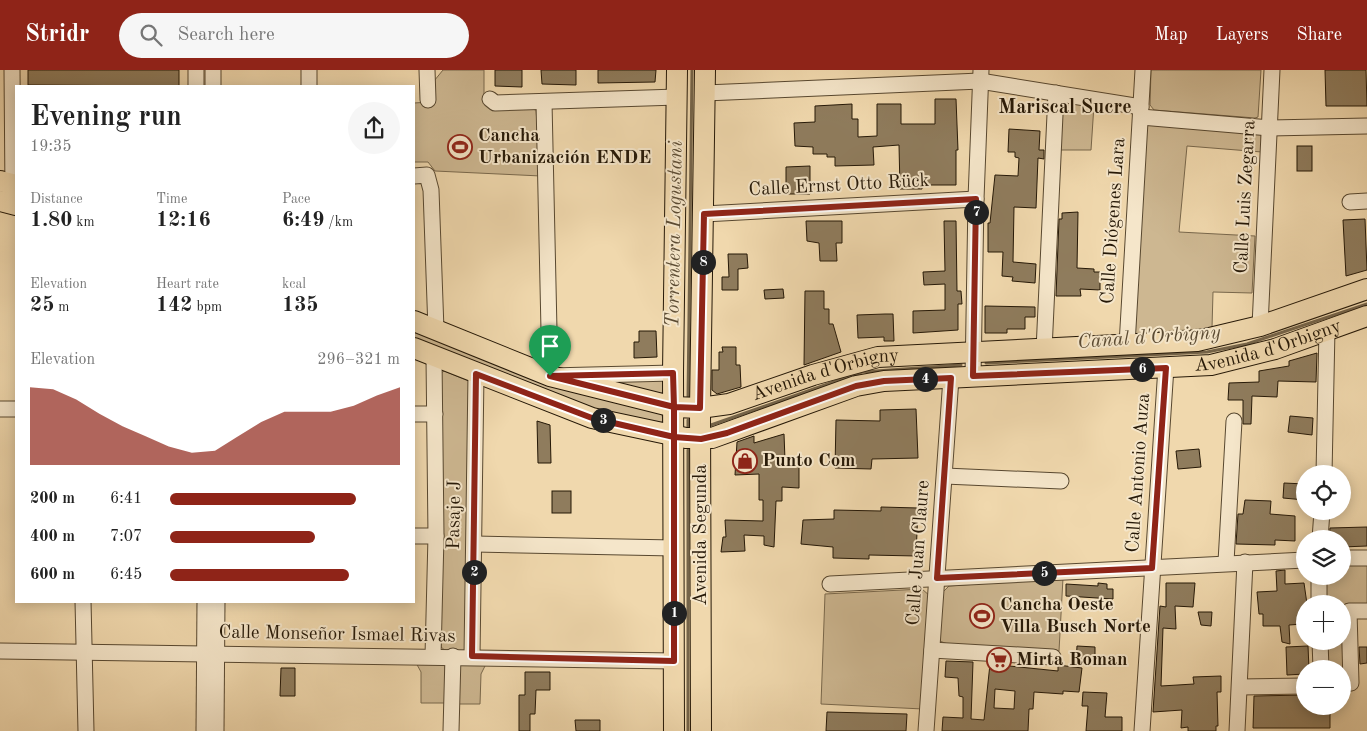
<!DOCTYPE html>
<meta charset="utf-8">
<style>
:root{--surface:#fff;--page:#f6f6f6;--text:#222;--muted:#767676;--accent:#8f2418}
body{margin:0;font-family:"Old Standard TT",serif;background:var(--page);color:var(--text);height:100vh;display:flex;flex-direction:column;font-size:19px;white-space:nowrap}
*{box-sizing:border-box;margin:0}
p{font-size:16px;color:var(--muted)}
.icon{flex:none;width:28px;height:28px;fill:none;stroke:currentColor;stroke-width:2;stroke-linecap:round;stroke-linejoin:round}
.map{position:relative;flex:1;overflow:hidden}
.sheet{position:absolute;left:15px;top:15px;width:400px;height:518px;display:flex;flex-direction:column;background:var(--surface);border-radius:0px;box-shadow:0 2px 12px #0003}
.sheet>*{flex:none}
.controls{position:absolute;left:1296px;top:395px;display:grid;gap:10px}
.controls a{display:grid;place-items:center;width:55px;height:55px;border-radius:50%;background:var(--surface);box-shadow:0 2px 12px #0003;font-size:25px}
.pin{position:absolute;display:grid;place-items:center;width:42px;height:42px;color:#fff;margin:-51px -21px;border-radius:50% 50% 50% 0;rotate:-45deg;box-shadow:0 0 5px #0007}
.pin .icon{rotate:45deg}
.km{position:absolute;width:25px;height:25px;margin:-12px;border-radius:50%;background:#222;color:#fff;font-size:14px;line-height:25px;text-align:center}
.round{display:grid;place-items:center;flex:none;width:52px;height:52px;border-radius:26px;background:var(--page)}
.overview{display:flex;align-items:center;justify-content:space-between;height:85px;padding:0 15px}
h1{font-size:28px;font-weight:800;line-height:38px}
.metrics{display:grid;grid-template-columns:repeat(3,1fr);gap:8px;height:85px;padding:5px 15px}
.metrics div{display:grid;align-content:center}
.metrics b{font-size:21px;font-weight:800}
.metrics small{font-size:14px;font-weight:400}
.metrics p{font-size:14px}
.chart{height:140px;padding:10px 15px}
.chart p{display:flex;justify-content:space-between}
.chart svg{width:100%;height:90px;margin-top:5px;fill:var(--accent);opacity:.7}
ul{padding:0 15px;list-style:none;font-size:16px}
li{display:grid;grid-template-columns:80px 60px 1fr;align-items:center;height:38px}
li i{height:12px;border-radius:6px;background:var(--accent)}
header{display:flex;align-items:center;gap:30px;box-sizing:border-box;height:70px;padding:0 25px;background:var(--accent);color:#fff}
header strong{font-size:24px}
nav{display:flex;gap:28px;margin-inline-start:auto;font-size:18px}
.search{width:350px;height:45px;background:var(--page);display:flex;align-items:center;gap:12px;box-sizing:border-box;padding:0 18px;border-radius:28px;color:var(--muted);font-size:19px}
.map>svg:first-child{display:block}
.green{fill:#cdb791;stroke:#79684c}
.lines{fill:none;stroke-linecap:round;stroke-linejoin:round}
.stream{stroke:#756449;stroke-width:3}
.building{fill:#8f7c5d;stroke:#251807;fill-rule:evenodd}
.minor-casing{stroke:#584830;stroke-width:17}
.major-casing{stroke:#251807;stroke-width:22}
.minor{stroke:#f5e6ca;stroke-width:15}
.major{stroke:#f0d8ad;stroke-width:20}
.route-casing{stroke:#fff;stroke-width:10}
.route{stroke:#8f2418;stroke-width:6}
.labels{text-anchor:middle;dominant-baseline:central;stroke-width:4;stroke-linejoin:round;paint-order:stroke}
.poi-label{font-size:19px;font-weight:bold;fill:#251807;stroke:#f5e6ca;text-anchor:start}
.street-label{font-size:19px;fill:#251807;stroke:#f5e6ca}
.neighbourhood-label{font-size:20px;font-weight:bold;fill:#251807;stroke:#f5e6ca}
.water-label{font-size:20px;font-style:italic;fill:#5b4b33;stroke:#f5e6ca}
</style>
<header>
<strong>Stridr</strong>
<div class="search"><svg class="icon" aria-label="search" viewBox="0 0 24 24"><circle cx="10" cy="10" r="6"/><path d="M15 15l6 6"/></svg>Search here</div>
<nav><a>Map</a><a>Layers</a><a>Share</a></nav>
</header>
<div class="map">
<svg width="1367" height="661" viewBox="0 0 1367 661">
<rect width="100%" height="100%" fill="#f0d8ad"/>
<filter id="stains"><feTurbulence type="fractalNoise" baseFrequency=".004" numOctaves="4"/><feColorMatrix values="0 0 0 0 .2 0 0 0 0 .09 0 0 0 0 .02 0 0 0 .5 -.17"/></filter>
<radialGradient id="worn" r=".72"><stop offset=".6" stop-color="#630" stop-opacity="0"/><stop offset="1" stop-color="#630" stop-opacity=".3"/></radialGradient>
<!-- green -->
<g class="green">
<path d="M443 0H484V29L536 40 541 106 435 101 428 92H414V33L430 32 434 11Z"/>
<path d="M1151 0H1261L1258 47 1255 48 1154 40 1150 35Z"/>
<path d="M1062 29 1094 35 1091 80H1059Z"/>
<path d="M1146 53 1261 62 1262 82 1187 76 1179 162 1255 166 1252 223 1213 222 1212 258 1134 264Z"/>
<path d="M414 258 662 344 663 351 659 354 625 350 414 271Z"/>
<path d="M444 301 471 312 466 579C459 584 447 583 441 577L440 304Z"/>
<path d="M666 308 665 321 660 324 605 312Z"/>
<path d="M1343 494H1367V537L1345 538 1346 605 1343 610 1342 599H1324V571H1342V534H1323L1322 506H1342Z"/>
<path d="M1063 508 1059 581 957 578 940 571 942 523 949 516Z"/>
<path d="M922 519 930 526 923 639 821 634 825 524Z"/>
<path d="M415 591 445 594 446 633H421V602Z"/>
<path d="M487 592 481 604 480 634H458V598L461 594Z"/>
</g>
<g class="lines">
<!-- stream -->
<g class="stream">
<path d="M986 293 1207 282 1247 274 1367 234"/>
<path d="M688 329 692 0"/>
<path d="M711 355 862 302 961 295"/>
<path d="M688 361V350"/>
<path d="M688 380V661"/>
</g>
</g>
<!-- building -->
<g class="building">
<path d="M28 0H179V16L28 15Z"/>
<path d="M495 0H522V17L495 16Z"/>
<path d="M541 0H576V15L542 14Z"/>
<path d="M598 0H656L655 12 598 13Z"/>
<path d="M1325 0H1366L1367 36H1326Z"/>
<path d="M935 29H956L958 80H956V115H922V119H900L899 75 873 77 874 95 835 96V87H827V84H813V77L795 76 794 53 815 52V36L852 34V49H858V67L877 66V34H901V54H935Z"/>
<path d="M1009 59 1040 61 1039 80H1044V89L1038 88 1036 138 1014 137 1013 192 1036 194 1035 213 1012 211 1013 207 1002 206 1003 182H988V153H990L995 105 1018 106 1019 88 1015 87V82H1008Z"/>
<rect x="1297" y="76" width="15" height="25"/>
<path d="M810 96V124H786V97Z"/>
<path d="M1078 142 1077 198 1094 199V202H1100V220L1080 219 1081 226H1056L1059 149H1062V143Z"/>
<path d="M1365 149 1367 200 1346 206 1343 150Z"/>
<path d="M806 151H842V173H836L837 191H820L819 173 807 171Z"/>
<path d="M944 151H956L957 221H961L962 234H958V260L913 263V241L945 240V214L924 215 923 202 945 201Z"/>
<path d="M728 184H747L748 198 738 199V220H722V207H729Z"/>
<path d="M783 219 784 228 765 229 764 220Z"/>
<path d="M805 221H824V239H829V254H833L841 282 804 295Z"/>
<path d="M985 236 1035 237V247H1025V259H1007V263H985Z"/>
<path d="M885 244H893L894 271H884V267L858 268 857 245Z"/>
<path d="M639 261H656L657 287 634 288V272H639Z"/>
<path d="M722 277H736V295H740L741 317 717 324 712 320V300H719V282H723Z"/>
<path d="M1317 283 1316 312 1278 311 1277 327 1252 326 1251 354H1243V330H1228L1229 313 1259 312V301L1289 296V291Z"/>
<path d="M916 339 918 388 872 389 871 399 835 398 836 350 880 351V340Z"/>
<path d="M1290 346 1313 348 1312 365 1288 362Z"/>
<path d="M537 351 550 355 551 393H538Z"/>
<path d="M784 364 785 390H799V418L782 417V431H776L774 477 764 475V466L744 465 745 481 721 482 723 467H726L725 450 763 451V430H759V404L735 405 737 372 754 366V373Z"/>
<path d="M1199 379 1201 397 1178 399 1176 381Z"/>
<path d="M1284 413 1305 414V430L1283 428Z"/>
<rect x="552" y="421" width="19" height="22"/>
<path d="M1245 430 1271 431 1270 444 1295 446V471L1275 470V475L1236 474 1238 444H1243Z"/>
<path d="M881 437 918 438 916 486 869 485V489L833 488V477L801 474 803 450 834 449V440L881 441Z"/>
<path d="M1367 457V476L1342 477V469H1329L1330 458Z"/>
<path d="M1285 500V514L1304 513 1307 534H1305V543H1302L1303 554 1289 555 1290 574 1282 572 1280 556H1263V544H1259L1257 522 1277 521 1276 501Z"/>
<path d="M1098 513 1107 514V519H1113V529L1066 526V514L1098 516Z"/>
<path d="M1166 513H1195L1193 537 1175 536 1176 559 1163 558 1161 616 1194 614 1193 607 1221 606V622H1217L1218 656H1216V661H1188V657L1181 658 1182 640 1153 642 1160 536 1166 537Z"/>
<path d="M1198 542H1212L1211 556 1201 555Z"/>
<path d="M1077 576 1095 577V594H1076Z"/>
<path d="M1308 576 1309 599H1305V604L1287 605 1286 577Z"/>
<path d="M1359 577H1367V593L1360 594Z"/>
<path d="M946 591 973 592 971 649 984 650 990 594 1058 601V595L1082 598 1079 622 1063 621V624L1034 622 1033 639H1029L1028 661H942L943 647 963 648V627L959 626 958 608 945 607ZM995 619 1015 621 1014 639 994 638Z"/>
<path d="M281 598H295V626H280Z"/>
<path d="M525 602H550V620H536L535 644H530V661H519V625H525Z"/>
<path d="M1083 622 1107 623 1105 647H1122V661H1086L1088 636H1082Z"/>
<path d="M1305 625V636H1322V640H1330V658H1253L1254 626Z"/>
<path d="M827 642 907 644 906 661H826Z"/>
<path d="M575 650H600V661H576Z"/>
</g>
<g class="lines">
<defs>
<g id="minor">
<path d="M12 0 13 123"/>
<path d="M196 0V16"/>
<path d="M213 0V16"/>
<path d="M309 0V16"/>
<path d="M427 0 428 30"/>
<path d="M705 23 980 11 1141 37"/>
<path d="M490 29 495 33 677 27"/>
<path d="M544 32 550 306 673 303"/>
<path d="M1141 47 1270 58 1367 56"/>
<path d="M414 106 427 105 431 120 436 260"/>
<path d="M1350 132 1367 131"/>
<path d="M704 144 976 129"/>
<path d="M1260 256 1272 0"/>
<path d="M1127 275 1143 0"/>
<path d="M1044 280 1056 23"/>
<path d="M973 307 976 129 981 0"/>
<path d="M0 339H16"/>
<path d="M414 344H435"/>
<path d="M1324 404 1327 259"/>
<path d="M945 406 1061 411"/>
<path d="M414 466H436"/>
<path d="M1320 469 1322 441"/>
<path d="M475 474 674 478"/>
<path d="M1342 488H1367"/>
<path d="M1226 492 1234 351"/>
<path d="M1319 506V534"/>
<path d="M830 514 1305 490"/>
<path d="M83 531 86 661"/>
<path d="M1320 571 1321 599"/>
<path d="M932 580 1053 587"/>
<path d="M0 581 674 591"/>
<path d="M433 586 436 466 434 288"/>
<path d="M472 586 476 304"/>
<path d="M1342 614 1351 613 1349 541H1367"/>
<path d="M1240 617 1305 616"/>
<path d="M204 661 205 531"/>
<path d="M216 661 217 531"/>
<path d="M451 661 453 586"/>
<path d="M926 661 951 308"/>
<path d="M1142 661 1166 297"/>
<path d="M1237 661 1245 492"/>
</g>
<g id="major">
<path d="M0 111 16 115"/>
<path d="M0 131 16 135"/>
<path id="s1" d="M414 251 550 306 674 337 700 338 729 334 813 305 878 287 1197 271 1260 256 1367 219"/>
<path id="s2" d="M414 278 592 348 686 368H712L856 316 884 311 1211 295 1275 279 1367 246"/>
<path d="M674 661 673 303 677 0"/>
<path d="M701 661 700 338 705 0"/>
</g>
</defs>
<!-- minor casing -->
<use href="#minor" class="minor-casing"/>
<!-- major casing -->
<use href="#major" class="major-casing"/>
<!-- minor -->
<use href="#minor" class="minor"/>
<!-- major -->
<use href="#major" class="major"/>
</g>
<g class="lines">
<defs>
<path id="route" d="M550 306 674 337V591L472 586 476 304 592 348 674 367 701 369 727 363 856 316 884 311 951 308 937 508 1152 498 1166 298 973 306 976 129 704 144 700 338 674 337 673 303 550 306"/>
</defs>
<!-- route casing -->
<use href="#route" class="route-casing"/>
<!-- route -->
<use href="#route" class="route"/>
</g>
<!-- icons -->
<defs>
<symbol id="stadium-ring" viewBox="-11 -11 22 22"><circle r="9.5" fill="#f5e6ca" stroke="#8f2418" stroke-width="1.5"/><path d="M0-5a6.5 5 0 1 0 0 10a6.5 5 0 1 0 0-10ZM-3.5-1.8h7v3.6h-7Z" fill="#8f2418"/></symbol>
<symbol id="shop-ring" viewBox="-11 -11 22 22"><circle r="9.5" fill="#f5e6ca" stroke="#8f2418" stroke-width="1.5"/><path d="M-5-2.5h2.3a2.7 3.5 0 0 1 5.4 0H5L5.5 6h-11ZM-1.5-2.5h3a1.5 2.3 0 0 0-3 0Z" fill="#8f2418"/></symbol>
<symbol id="supermarket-ring" viewBox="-11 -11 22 22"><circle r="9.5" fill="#f5e6ca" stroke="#8f2418" stroke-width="1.5"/><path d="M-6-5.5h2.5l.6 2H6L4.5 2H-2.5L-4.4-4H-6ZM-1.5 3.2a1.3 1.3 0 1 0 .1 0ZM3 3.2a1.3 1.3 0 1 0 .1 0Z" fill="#8f2418"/></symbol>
</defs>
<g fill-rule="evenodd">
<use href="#stadium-ring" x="446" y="63" width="28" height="28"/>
<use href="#shop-ring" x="731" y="377" width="28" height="28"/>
<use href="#stadium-ring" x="968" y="532" width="28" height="28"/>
<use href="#supermarket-ring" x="985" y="576" width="28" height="28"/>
</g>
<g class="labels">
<!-- poi labels -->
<g class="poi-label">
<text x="478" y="66">Cancha<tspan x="478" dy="22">Urbanización ENDE</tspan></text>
<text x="762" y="391">Punto Com</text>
<text x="1000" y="535">Cancha Oeste<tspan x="1000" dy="22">Villa Busch Norte</tspan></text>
<text x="1016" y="590">Mirta Roman</text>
</g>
<!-- street labels -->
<g class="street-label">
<text transform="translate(839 116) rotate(-3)">Calle Ernst Otto Rück</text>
<text transform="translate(1246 127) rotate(-87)">Calle Luis Zegarra</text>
<text transform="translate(1114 151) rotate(-86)">Calle Diógenes Lara</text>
<text stroke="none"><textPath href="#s2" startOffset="882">Avenida d'Orbigny</textPath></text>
<text stroke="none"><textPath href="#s1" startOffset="431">Avenida d'Orbigny</textPath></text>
<text transform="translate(1139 403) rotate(-86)">Calle Antonio Auza</text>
<text transform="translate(455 445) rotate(-89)">Pasaje J</text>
<text transform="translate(701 465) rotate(-90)">Avenida Segunda</text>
<text transform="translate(919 483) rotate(-86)">Calle Juan Claure</text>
<text transform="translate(337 565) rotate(1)">Calle Monseñor Ismael Rivas</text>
</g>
<!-- neighbourhood labels -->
<g class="neighbourhood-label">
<text x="1065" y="38">Mariscal Sucre</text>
</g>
<!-- water labels -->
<g class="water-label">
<text transform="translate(675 164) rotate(-89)">Torrentera Logustani</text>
<text transform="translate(1149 268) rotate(-4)">Canal d'Orbigny</text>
</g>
</g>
<rect width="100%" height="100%" filter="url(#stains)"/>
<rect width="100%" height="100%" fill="url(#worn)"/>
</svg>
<div class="controls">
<a><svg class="icon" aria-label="locate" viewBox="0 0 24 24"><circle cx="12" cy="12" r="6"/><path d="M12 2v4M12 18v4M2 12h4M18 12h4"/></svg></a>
<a><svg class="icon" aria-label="layers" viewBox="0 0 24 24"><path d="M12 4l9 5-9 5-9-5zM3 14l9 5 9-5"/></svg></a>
<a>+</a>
<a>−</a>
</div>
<div class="pin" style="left:550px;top:306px;background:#1e9e55"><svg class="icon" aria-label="arrive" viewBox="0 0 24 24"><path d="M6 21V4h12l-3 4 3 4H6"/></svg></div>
<b class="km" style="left:674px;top:543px">1</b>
<b class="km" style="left:474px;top:502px">2</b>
<b class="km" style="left:603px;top:350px">3</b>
<b class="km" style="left:925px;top:309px">4</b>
<b class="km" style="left:1044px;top:503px">5</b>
<b class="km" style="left:1142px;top:299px">6</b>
<b class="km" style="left:976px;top:142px">7</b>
<b class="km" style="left:703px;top:192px">8</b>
<section class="sheet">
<div class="overview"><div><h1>Evening run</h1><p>19:35</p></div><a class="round"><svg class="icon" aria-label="share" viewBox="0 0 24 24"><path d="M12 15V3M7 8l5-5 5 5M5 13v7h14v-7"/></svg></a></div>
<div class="metrics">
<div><p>Distance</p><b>1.80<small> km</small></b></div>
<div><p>Time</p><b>12:16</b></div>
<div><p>Pace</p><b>6:49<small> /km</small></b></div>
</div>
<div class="metrics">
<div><p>Elevation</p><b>25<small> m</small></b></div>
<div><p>Heart rate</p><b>142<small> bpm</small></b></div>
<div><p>kcal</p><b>135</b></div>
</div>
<div class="chart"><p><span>Elevation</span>296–321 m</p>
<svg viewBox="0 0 160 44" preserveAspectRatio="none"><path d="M0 44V6L10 7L20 12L30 19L40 25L50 30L60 35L70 38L80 37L90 30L100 23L110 18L120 18L130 18L140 15L150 10L160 6V44z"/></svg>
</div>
<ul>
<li><b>200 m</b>6:41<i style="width:81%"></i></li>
<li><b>400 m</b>7:07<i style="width:63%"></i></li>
<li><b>600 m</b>6:45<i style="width:78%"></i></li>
</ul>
</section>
</div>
